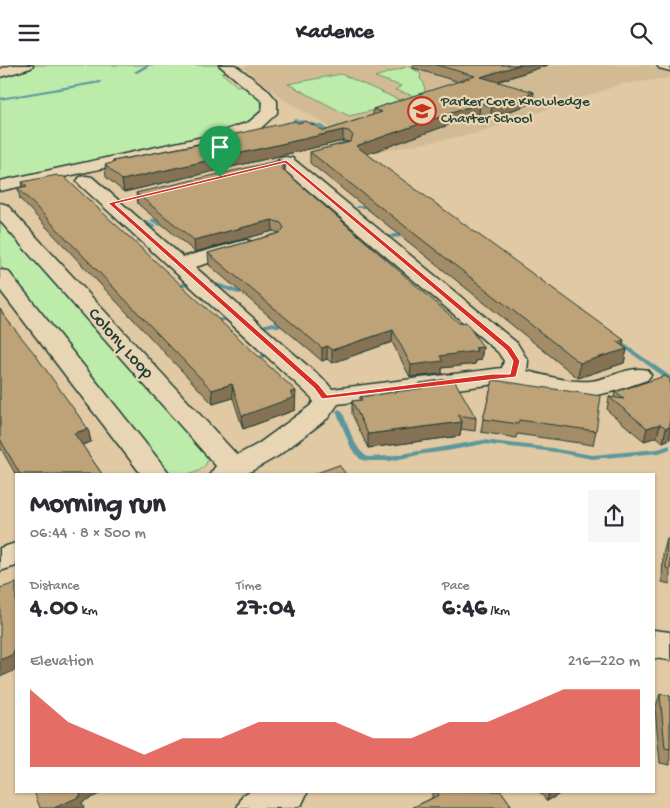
<!DOCTYPE html>
<meta charset="utf-8">
<style>
:root{--surface:#fff;--page:#f7f7f7;--text:#2b2b33;--muted:#7c7c81;--accent:#d93025}
body{margin:0;font-family:"Gochi Hand",sans-serif;background:var(--page);color:var(--text);height:100vh;display:flex;flex-direction:column;font-size:19px;white-space:nowrap}
*{box-sizing:border-box;margin:0}
p{font-size:16px;color:var(--muted)}
.icon{flex:none;width:28px;height:28px;fill:none;stroke:currentColor;stroke-width:2;stroke-linecap:round;stroke-linejoin:round}
.map{position:relative;flex:1;overflow:hidden}
.sheet{position:absolute;left:15px;top:408px;width:640px;height:320px;display:flex;flex-direction:column;background:var(--surface);border-radius:0px;box-shadow:0 1px 4px #0004}
.sheet>*{flex:none}
.pin{position:absolute;display:grid;place-items:center;width:42px;height:42px;color:#fff;margin:-51px -21px;border-radius:50% 50% 50% 0;rotate:-45deg;box-shadow:0 0 5px #0007}
.pin .icon{rotate:45deg}
.round{display:grid;place-items:center;flex:none;width:52px;height:52px;border-radius:0px;background:var(--page)}
.headline{display:flex;align-items:center;justify-content:space-between;height:85px;padding:0 15px}
h1{font-size:28px;font-weight:700;line-height:38px}
.stats{display:grid;grid-template-columns:repeat(3,1fr);gap:8px;height:85px;padding:5px 15px}
.stats div{display:grid;align-content:center}
.stats b{font-size:25px;font-weight:700}
.stats small{font-size:14px;font-weight:400}
.stats p{font-size:14px}
.chart{height:140px;padding:10px 15px}
.chart p{display:flex;justify-content:space-between}
.chart svg{width:100%;height:90px;margin-top:5px;fill:var(--accent);opacity:.7}
header{display:flex;justify-content:space-between;align-items:center;height:65px;padding:0 15px;background:var(--surface);font-size:22px;font-weight:700}
.map>svg:first-child{display:block}
.built{fill:#d2bb94}
.green{fill:#bcebaa;stroke:#6e946f}
.lines{fill:none;stroke-linecap:round;stroke-linejoin:round}
.stream{fill:#5c979d;fill-rule:evenodd}
.minor-casing{stroke:#1f3d34;stroke-width:3}
.major-casing{stroke:#1f3d34;stroke-width:3}
.minor{fill:#e8d5b3;fill-rule:evenodd}
.major{fill:#e8d5b3;fill-rule:evenodd}
.wall{fill:#a38c68;stroke:#1f3d34}
.shaded-wall{fill:#857255;stroke:#1f3d34}
.building{fill:#bea379;stroke:#1f3d34}
.route{fill:#d93025;stroke:#fff;fill-rule:evenodd}
.labels{text-anchor:middle;dominant-baseline:central;stroke-width:4.5;stroke-linejoin:round;paint-order:stroke}
.far-poi-label{font-size:15px;fill:#1f3d34;stroke:#e8d5b3;text-anchor:start}
.street-label{font-size:18px;fill:#1f3d34;stroke:#e8d5b3}
</style>
<header><svg class="icon" aria-label="menu" viewBox="0 0 24 24"><path d="M4 6h16M4 12h16M4 18h16"/></svg>Kadence<svg class="icon" aria-label="search" viewBox="0 0 24 24"><circle cx="10" cy="10" r="6"/><path d="M15 15l6 6"/></svg></header>
<div class="map">
<svg width="670" height="743" viewBox="0 0 670 743">
<rect width="100%" height="100%" fill="#e0c9a3"/>
<filter id="ink" filterUnits="userSpaceOnUse"><feTurbulence type="fractalNoise" baseFrequency=".02" numOctaves="2"/><feDisplacementMap in="SourceGraphic" scale="10" xChannelSelector="R" yChannelSelector="G"/><feConvolveMatrix kernelMatrix="1 2 1 2 8 2 1 2 1" color-interpolation-filters="sRGB"/></filter>
<g filter="url(#ink)">
<!-- built -->
<path class="built" d="M251 0H649L670 9V13L622 19 474 69 365 89 320 56 286 36 243 2Z"/>
<!-- green -->
<g class="green">
<path d="M37 0H217L226 7 222 8 237 21 242 20C251 25 261 32 262 42 256 57 240 62 226 68L0 117V12Z"/>
<path d="M409 1 421 9 420 14 424 18 425 27 414 31 395 25 401 21 375 12Z"/>
<path d="M341 9 406 38 349 51 288 19Z"/>
<path d="M0 154 205 388 208 392C206 410 183 412 168 408L0 200Z"/>
</g>
<g class="lines">
<!-- stream -->
<g class="stream">
<path d="M146 0H151L137 8 134 7Z"/>
<path d="M100 16H101V18L0 35V33Z"/>
<path d="M294 54 321 60 353 83 350 84 319 62 293 56V54Z"/>
<path d="M356 141H375L377 142 375 143H356Z"/>
<path d="M151 154H155L161 158 169 157 171 158 160 161 151 156Z"/>
<path d="M141 155H145L157 162 153 163 141 157Z"/>
<path d="M410 169H412V171L393 173 390 171 393 169Z"/>
<path d="M186 217 188 218V220L180 222V224H176L173 222Z"/>
<path d="M217 218 238 225 249 223 252 225 251 226 238 229 215 221 214 220Z"/>
<path d="M224 252 226 253V255L218 258 219 259 218 260H214L211 257 212 256Z"/>
<path d="M273 257 282 261 279 263 273 261 264 263 261 261 262 260Z"/>
<path d="M616 273 670 311V316L614 276 613 275 614 274Z"/>
<path d="M264 289 266 290 267 291 258 295V298H254L252 294 253 293Z"/>
<path d="M339 344 342 346C348 359 354 385 368 392L390 391 483 375 553 383 556 384 592 390 658 384 670 380V384L659 388 592 394 555 387 483 379 447 386 423 389 390 396H367L360 394 351 383 336 346Z"/>
</g>
<defs>
<g id="minor">
<path d="M12 0H33L31 3 0 12V4Z"/>
<path d="M219 0H235L267 24 277 36V48L261 63 222 77 0 126V116L212 70 249 57 262 46 263 37Z"/>
<path d="M286 92 292 93 517 278 528 296 527 306C548 311 569 318 591 316 610 314 628 300 647 305L651 310 647 315 615 326 592 331 564 330 504 318 338 339 328 353 278 391 246 409H210L216 401 0 156V138L7 140 237 390 258 379 310 341 313 337 312 333 80 120 77 116 80 112 86 111 92 112 183 192 246 175 253 177 256 181 253 185 195 202 326 317 332 324 502 303 504 296 498 287 280 101 277 97 280 93Z"/>
<path d="M0 205 8 206 170 409H141L0 225Z"/>
<path d="M16 478V501L0 506V483Z"/>
<path d="M654 565 670 567V595L654 593Z"/>
<path d="M250 726H308L302 739 295 743H237L243 730Z"/>
</g>
<path id="major" d="M657 0H670V6L659 3Z"/>
</defs>
<!-- minor casing -->
<use href="#minor" class="minor-casing"/>
<!-- major casing -->
<use href="#major" class="major-casing"/>
<!-- minor -->
<use href="#minor" class="minor"/>
<!-- major -->
<use href="#major" class="major"/>
</g>
<!-- wall -->
<g class="wall">
<path d="M413 0H548L497 17 533 38 490 53 479 49 367 89 627 284 624 298 578 313 310 98V87L349 77 343 76 124 127 106 112 105 100 113 98V96L213 76V74L298 58 324 66 373 50V44L459 17 413 3Z"/>
<path d="M285 98V107L483 282 481 295 476 296 475 299 442 303V309L410 312 392 277 332 298 327 294 322 296 209 200 208 188 280 168 273 166 195 187 138 139 136 128Z"/>
<path d="M22 117 296 339H295V345L243 364 233 333 213 339 20 134 18 123 23 122Z"/>
<path d="M0 244 5 252 88 364 91 377 82 380 102 409H16V410L0 382Z"/>
<path d="M670 314V374L663 377 657 372 644 376 607 345 609 332 614 333 615 327Z"/>
<path d="M493 315 596 366 593 380 517 369 516 373 481 367 483 354Z"/>
<path d="M420 318 476 353 475 366 461 364 460 371 368 383 352 349V336L360 335V332L419 324Z"/>
<path d="M667 474 670 475V519L662 517 663 489Z"/>
<path d="M660 629 670 631V700L660 698 655 644Z"/>
<path d="M432 726H501L511 740V743H412L432 733Z"/>
<path d="M539 726H565L547 736Z"/>
</g>
<!-- shaded-wall -->
<g class="shaded-wall">
<path d="M519 0H548L480 22 481 12Z"/>
<path d="M534 27 533 38 490 53 492 42Z"/>
<path d="M480 38 479 49 356 93V81Z"/>
<path d="M343 65V76L124 127 122 115Z"/>
<path d="M285 98V108L281 103Z"/>
<path d="M272 155 273 166 195 187 194 175Z"/>
<path d="M393 265 392 277 332 298V285Z"/>
<path d="M624 275 622 285 627 284 624 298 578 313 580 298 617 277Z"/>
<path d="M327 281V294L322 296V283Z"/>
<path d="M483 282 481 295 476 296 475 299 442 303V309L410 312 411 300 440 291 475 283Z"/>
<path d="M232 319 233 333 213 339 212 325Z"/>
<path d="M296 326 295 345 243 364 242 351 290 328Z"/>
<path d="M462 357 460 371 368 383V369Z"/>
<path d="M660 359 657 372 644 376 647 363Z"/>
<path d="M670 362V374L663 377 666 363Z"/>
<path d="M88 364 91 377 76 382 74 368Z"/>
<path d="M16 586V605L0 612V595Z"/>
<path d="M79 726H106L82 737 84 743H54Z"/>
<path d="M549 726H565L547 736Z"/>
</g>
<!-- building -->
<g class="building">
<path d="M437 0H519L481 12 534 27 492 42 480 38 356 81 624 275 617 277 627 284 580 298 310 87 350 77 353 71 349 66 343 65 122 115 105 100 115 97 113 96 216 76 213 74 295 56 298 58 306 56 324 66 382 47 373 44 475 11Z"/>
<path d="M281 95 285 98 281 103 459 258 466 257 483 282 475 283 477 286 440 291 443 296 411 300 393 265 332 285 327 281 322 283 208 188 280 168 284 163 281 158 272 155 194 175 136 128Z"/>
<path d="M57 110 59 112 63 111 296 326 290 328 295 332 242 351 232 319 212 325 18 123 27 121 22 117Z"/>
<path d="M0 244 5 252 34 288 88 364 74 368 102 409H20L0 374Z"/>
<path d="M665 311 670 314V362L666 363 660 359 647 363 609 332 624 334 615 327Z"/>
<path d="M453 313 476 353 458 350 462 357 368 369 352 336 362 335 360 332 423 323 420 318Z"/>
<path d="M493 315 601 331 596 366 519 355 518 359 483 354Z"/>
<path d="M339 400 346 409H314Z"/>
<path d="M667 474 670 475V504L666 503Z"/>
<path d="M16 518V586L13 587 14 589 0 595V523Z"/>
<path d="M660 629 670 631V684L665 683Z"/>
<path d="M34 726H79L81 731 54 743H40Z"/>
<path d="M437 726H501L511 740 506 743H412L439 730Z"/>
</g>
</g>
<!-- route -->
<path class="route" d="M286 95 511 282 520 296 516 312 322 334 314 323 108 138ZM285 98 506 285 513 296 510 309H492L327 330 319 320 115 139Z"/>
<!-- icons -->
<defs>
<symbol id="school-ring" viewBox="-11 -11 22 22"><circle r="9.5" fill="#e8d5b3" stroke="#c8321e" stroke-width="1.5"/><path d="M0-5L7-2L0 1L-7-2ZM-4 1L0 2.5L4 1V4Q0 6-4 4Z" fill="#c8321e"/></symbol>
</defs>
<g fill-rule="evenodd">
<use href="#school-ring" x="406" y="30" width="32" height="32"/>
</g>
<g class="labels">
<!-- far-poi labels -->
<g class="far-poi-label">
<text x="441" y="37">Parker Core Knowledge<tspan x="441" dy="17">Charter School</tspan></text>
</g>
<!-- street labels -->
<g class="street-label">
<text transform="translate(120 279) rotate(48)">Colony Loop</text>
</g>
</g>
</svg>
<div class="pin" style="left:220px;top:112px;background:#1e9e55"><svg class="icon" aria-label="arrive" viewBox="0 0 24 24"><path d="M6 21V4h12l-3 4 3 4H6"/></svg></div>
<section class="sheet">
<div class="headline"><div><h1>Morning run</h1><p>06:44 · 8 × 500 m</p></div><a class="round"><svg class="icon" aria-label="share" viewBox="0 0 24 24"><path d="M12 15V3M7 8l5-5 5 5M5 13v7h14v-7"/></svg></a></div>
<div class="stats">
<div><p>Distance</p><b>4.00<small> km</small></b></div>
<div><p>Time</p><b>27:04</b></div>
<div><p>Pace</p><b>6:46<small> /km</small></b></div>
</div>
<div class="chart"><p><span>Elevation</span>216–220 m</p>
<svg viewBox="0 0 160 44" preserveAspectRatio="none"><path d="M0 44V6L10 22L20 30L30 38L40 30L50 30L60 22L70 22L80 22L90 30L100 30L110 22L120 22L130 14L140 6L150 6L160 6V44z"/></svg>
</div>
</section>
</div>
